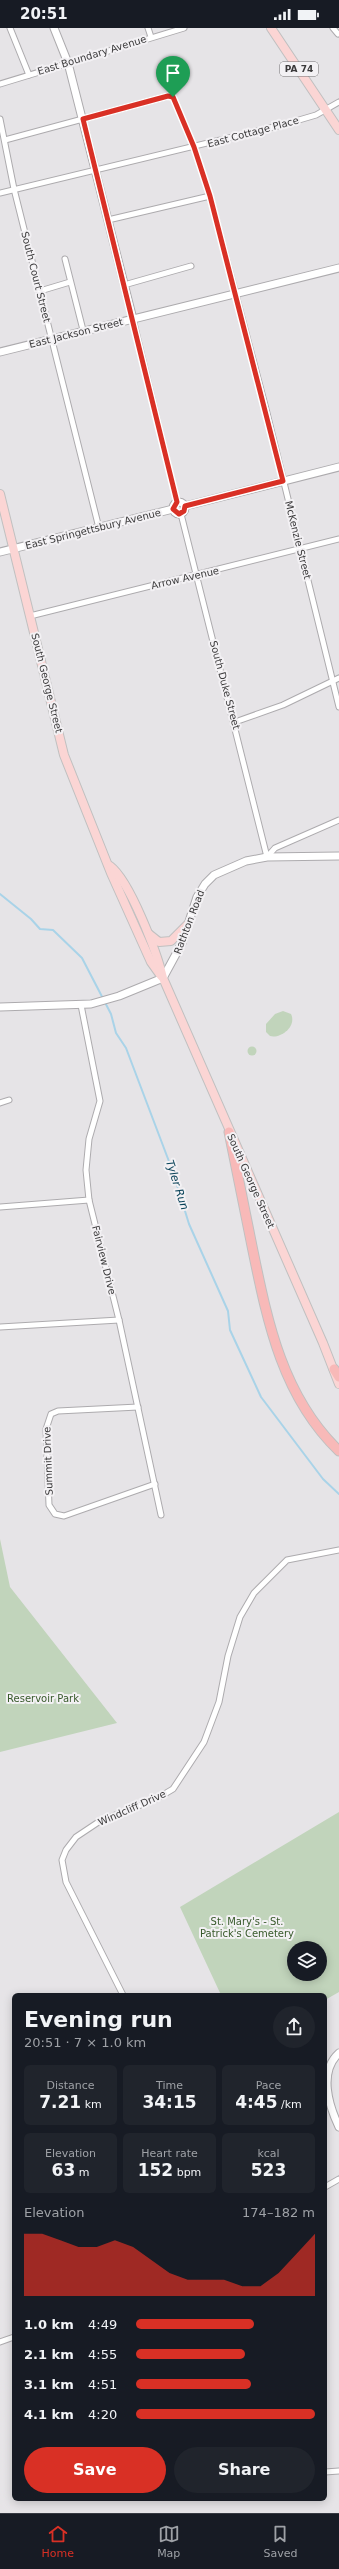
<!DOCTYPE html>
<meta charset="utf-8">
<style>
:root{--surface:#171b24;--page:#20242c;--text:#f1f3f6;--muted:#9ea1a6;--line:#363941;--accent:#d93025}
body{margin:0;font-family:"DejaVu Sans",sans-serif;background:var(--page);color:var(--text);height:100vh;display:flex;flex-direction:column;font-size:15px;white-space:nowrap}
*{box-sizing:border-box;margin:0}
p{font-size:13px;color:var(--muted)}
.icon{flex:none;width:22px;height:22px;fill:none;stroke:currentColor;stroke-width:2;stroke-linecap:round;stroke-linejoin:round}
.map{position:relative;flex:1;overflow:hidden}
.sheet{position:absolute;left:12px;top:1965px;width:315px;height:508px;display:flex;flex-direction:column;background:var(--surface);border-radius:6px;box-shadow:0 2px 10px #0003}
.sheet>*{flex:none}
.buttons{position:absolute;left:287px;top:1913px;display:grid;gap:8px}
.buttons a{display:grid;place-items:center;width:40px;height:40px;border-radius:50%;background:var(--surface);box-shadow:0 2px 10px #0003;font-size:20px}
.pin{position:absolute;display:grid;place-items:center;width:34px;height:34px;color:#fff;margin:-41px -17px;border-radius:50% 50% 50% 0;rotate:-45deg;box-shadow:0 0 4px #0007}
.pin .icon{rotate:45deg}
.round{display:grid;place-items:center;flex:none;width:42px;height:42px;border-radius:21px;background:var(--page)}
.overview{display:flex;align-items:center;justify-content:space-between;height:68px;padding:0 12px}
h1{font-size:22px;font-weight:600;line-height:30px}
.stats{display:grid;grid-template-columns:repeat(3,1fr);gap:6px;height:68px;padding:4px 12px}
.stats div{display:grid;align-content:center;border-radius:6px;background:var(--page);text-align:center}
.stats b{font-size:17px;font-weight:600}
.stats small{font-size:11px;font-weight:400}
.stats p{font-size:11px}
.chart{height:112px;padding:8px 12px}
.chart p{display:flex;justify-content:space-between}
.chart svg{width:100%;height:72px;margin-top:4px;fill:var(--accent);opacity:.7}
.primary-button{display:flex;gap:8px;margin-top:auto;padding:8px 12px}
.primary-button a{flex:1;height:46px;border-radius:24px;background:var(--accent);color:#fff;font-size:16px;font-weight:600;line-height:46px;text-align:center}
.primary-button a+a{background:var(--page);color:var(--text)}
ul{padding:0 12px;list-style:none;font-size:13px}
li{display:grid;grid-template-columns:64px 48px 1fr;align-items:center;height:30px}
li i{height:10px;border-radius:5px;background:var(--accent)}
.status{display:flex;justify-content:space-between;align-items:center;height:28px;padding:0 20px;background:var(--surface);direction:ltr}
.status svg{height:11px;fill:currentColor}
.dock{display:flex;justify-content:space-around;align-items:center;height:56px;border-top:1px solid var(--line);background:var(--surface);font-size:11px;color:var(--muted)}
.dock a{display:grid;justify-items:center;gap:2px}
.dock .selected{color:var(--accent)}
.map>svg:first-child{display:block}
.green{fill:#c1d4bb;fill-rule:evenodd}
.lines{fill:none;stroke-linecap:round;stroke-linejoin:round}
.stream{stroke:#a9d3e8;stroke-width:2}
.street-casing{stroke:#adabae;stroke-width:7}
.secondary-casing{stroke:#adabae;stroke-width:9}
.primary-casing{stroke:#c0c0c0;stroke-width:10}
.highway-casing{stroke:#c0c0c0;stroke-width:11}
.street{stroke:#fff;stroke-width:5}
.secondary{stroke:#fff;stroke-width:7}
.primary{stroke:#fbd5d4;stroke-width:8}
.highway{stroke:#f8b9b8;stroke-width:9}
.route-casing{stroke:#fff;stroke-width:8}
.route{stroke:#d93025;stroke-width:5}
.labels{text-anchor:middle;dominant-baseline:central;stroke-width:4;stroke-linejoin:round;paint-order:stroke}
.shield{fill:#f3f1f4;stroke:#727172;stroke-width:1}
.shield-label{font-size:9px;font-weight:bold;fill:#3b3a3b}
.street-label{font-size:10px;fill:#3b3a3b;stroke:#f3f1f4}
.park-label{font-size:10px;fill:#37592a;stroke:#f3f1f4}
.water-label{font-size:11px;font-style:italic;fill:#0b445a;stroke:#f3f1f4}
</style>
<div class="status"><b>20:51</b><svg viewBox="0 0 49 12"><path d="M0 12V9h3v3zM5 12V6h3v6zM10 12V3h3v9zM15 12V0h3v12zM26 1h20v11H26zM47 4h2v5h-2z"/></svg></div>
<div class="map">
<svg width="339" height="2485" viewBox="0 0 339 2485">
<rect width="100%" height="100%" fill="#e6e4e7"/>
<!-- green -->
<g class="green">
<path d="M283 983 291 986C297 998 281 1011 270 1008L266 1004V996L275 986Z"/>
<circle cx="252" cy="1023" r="4.5"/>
<path d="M0 1511 10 1559 117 1695 0 1724Z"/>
<path d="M339 1784V1964L325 1972V1967H221L180 1879ZM294 1920H320V1946H294Z"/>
</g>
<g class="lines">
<!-- stream -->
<path class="stream" d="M0 866 31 891 40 901 53 902 82 930 111 986 116 1005 126 1020 173 1144 189 1196 228 1283 230 1302 261 1369 323 1451 339 1466"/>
<defs>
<g id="street">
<path d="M10 0 29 47"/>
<path d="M148 0 151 9"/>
<path d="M333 0 338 6"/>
<path d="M0 56 184 0"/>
<path d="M0 91 14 161 99 500"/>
<path d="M5 112 168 68 173 69 194 119 210 168 266 381 339 679"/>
<path d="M0 165 282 97 316 87 339 74"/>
<path d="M108 192 210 168"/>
<path d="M65 231 83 302"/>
<path d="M124 257 191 238"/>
<path d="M40 263 70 254"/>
<path d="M133 291 177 474"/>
<path d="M181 486 267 829"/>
<path d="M30 588 339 511"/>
<path d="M235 694 283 677 339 650"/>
<path d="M267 829 275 820 339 792"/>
<path d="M81 977 100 1073 89 1111 86 1142 89 1172 119 1292 161 1487"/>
<path d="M0 1075 9 1072"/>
<path d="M0 1179 89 1172"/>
<path d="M0 1299 119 1292"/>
<path d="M138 1379 58 1383 51 1386 46 1401 49 1477 55 1486 64 1488 155 1456"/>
<path d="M123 1967 66 1854 62 1832 66 1822 76 1809 100 1793 156 1771 173 1761 204 1714 219 1674 228 1628 240 1589 254 1565 287 1532 339 1522"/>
<path d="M325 2159 339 2151"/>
<path d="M0 2314 14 2309"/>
<path d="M325 2444 339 2443"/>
</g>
<g id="secondary">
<path d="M54 0 68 35 133 291"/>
<path d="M0 324 339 240"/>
<circle cx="179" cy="480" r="6"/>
<path d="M185 478 339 439"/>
<path d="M0 524 173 481"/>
<path d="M0 979 91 976 119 968 163 950 182 915 197 869 205 856 214 847 246 833 267 829 339 828"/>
<path d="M339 2025C318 2044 329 2078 339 2099"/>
</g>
<g id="primary">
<path d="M271 0 339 102"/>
<path d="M0 466 64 727 111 845 151 934 161 948"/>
<path d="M110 838C130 853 157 925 163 950L323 1315 339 1356"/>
<path d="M149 906 159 914 171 913 188 896"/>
</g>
<g id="highway">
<path d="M229 1104C237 1143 245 1183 253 1223 268 1296 283 1369 339 1423"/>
<path d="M334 1341 339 1349"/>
</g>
</defs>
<!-- street casing -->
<use href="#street" class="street-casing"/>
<!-- secondary casing -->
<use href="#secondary" class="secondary-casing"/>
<!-- primary casing -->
<use href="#primary" class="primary-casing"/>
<!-- highway casing -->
<use href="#highway" class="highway-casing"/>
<!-- street -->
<use href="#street" class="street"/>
<!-- secondary -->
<use href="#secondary" class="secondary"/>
<!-- primary -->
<use href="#primary" class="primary"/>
<!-- highway -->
<use href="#highway" class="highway"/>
</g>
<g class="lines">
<defs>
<path id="route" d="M168 68 173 69 194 119 210 168 283 453 185 478 184 483 179 486 173 481 177 474 83 91Z"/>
</defs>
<!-- route casing -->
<use href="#route" class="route-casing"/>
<!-- route -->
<use href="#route" class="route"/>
</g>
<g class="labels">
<!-- shield labels -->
<rect class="shield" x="280" y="34" width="38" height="14" rx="3"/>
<g class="shield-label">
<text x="299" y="41">PA 74</text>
</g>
<!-- street labels -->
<g class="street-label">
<text transform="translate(92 27) rotate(-17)">East Boundary Avenue</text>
<text transform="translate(253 104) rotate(-15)">East Cottage Place</text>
<text transform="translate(36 249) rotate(76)">South Court Street</text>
<text transform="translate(76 305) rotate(-14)">East Jackson Street</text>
<text transform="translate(93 501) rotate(-14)">East Springettsbury Avenue</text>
<text transform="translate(298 512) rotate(76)">McKenzie Street</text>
<text transform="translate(185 550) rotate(-13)">Arrow Avenue</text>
<text transform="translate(47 655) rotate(76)">South George Street</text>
<text transform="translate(225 657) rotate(75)">South Duke Street</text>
<text transform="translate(189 894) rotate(-69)">Rathton Road</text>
<text transform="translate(251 1153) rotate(66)">South George Street</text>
<text transform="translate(104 1232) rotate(76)">Fairview Drive</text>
<text transform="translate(48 1433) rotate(-92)">Summit Drive</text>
<text transform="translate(132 1780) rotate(-24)">Windcliff Drive</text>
</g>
<!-- park labels -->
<g class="park-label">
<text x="43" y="1670">Reservoir Park</text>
<text x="247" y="1893">St. Mary's - St.<tspan x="247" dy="12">Patrick's Cemetery</tspan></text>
</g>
<!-- water labels -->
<g class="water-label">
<text transform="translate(177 1157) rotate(72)">Tyler Run</text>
</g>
</g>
</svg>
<div class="buttons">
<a><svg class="icon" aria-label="layers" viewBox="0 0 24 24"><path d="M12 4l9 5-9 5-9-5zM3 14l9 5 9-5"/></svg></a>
</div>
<div class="pin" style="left:173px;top:69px;background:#1e9e55"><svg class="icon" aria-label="arrive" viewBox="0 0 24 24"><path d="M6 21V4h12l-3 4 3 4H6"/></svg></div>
<section class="sheet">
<div class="overview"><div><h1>Evening run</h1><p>20:51 · 7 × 1.0 km</p></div><a class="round"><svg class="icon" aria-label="share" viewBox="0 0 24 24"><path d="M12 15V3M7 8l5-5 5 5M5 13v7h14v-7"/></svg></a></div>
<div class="stats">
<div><p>Distance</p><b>7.21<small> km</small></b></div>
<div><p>Time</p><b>34:15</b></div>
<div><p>Pace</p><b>4:45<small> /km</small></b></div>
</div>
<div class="stats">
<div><p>Elevation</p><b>63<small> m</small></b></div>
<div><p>Heart rate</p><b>152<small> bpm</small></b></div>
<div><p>kcal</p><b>523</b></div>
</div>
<div class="chart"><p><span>Elevation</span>174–182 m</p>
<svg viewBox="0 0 160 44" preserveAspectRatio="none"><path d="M0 44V6L10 6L20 10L30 14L40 14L50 10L60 14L70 22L80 30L90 34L100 34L110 34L120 38L130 38L140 30L150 18L160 6V44z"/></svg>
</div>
<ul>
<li><b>1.0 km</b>4:49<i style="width:66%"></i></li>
<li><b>2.1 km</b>4:55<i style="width:61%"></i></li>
<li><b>3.1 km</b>4:51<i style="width:64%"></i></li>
<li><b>4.1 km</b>4:20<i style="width:100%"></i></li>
</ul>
<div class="primary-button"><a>Save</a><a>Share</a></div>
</section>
</div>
<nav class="dock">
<a class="selected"><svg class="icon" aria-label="home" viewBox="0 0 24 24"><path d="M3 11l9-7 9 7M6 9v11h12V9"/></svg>Home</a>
<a><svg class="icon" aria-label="map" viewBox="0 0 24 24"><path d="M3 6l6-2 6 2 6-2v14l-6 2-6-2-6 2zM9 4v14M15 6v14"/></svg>Map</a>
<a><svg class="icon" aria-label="saved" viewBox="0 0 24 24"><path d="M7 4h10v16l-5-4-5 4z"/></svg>Saved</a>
</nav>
